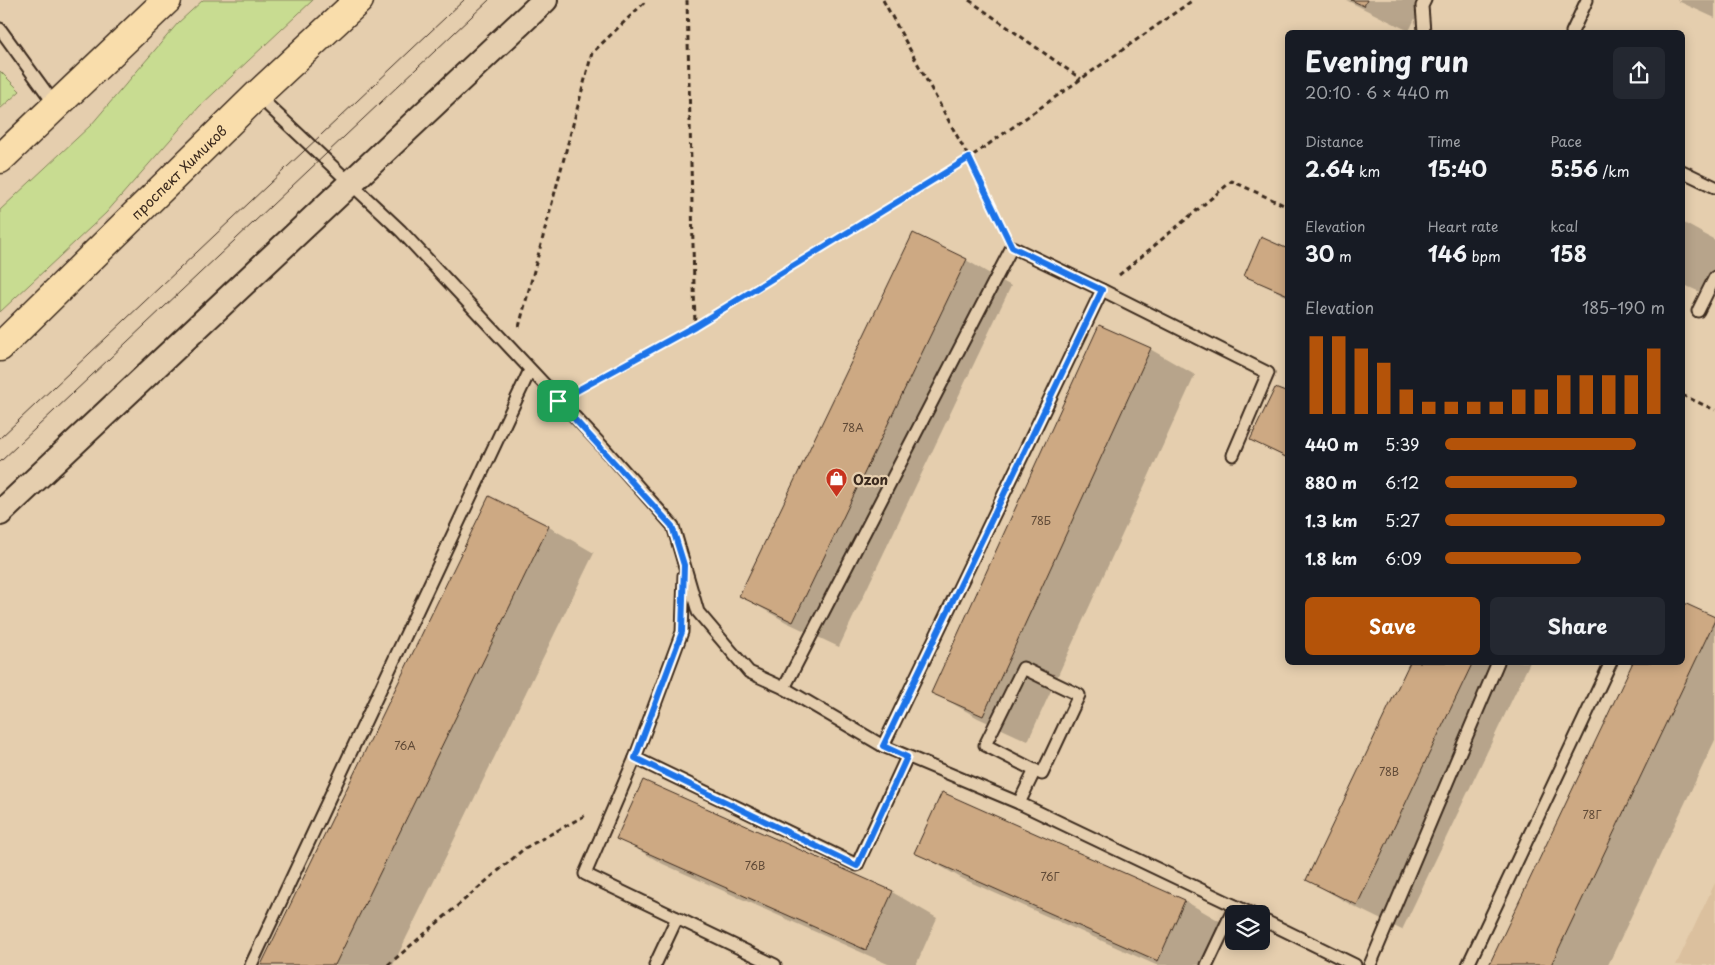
<!DOCTYPE html>
<meta charset="utf-8">
<style>
:root{--surface:#171b24;--page:#242831;--text:#f1f3f6;--muted:#9ea1a6;--accent:#b45309}
body{margin:0;font-family:"Playpen Sans",sans-serif;background:var(--page);color:var(--text);height:100vh;display:flex;flex-direction:column;font-size:19px;white-space:nowrap}
*{box-sizing:border-box;margin:0}
p{font-size:16px;color:var(--muted)}
.icon{flex:none;width:28px;height:28px;fill:none;stroke:currentColor;stroke-width:2;stroke-linecap:round;stroke-linejoin:round}
.map{position:relative;flex:1;overflow:hidden}
.sheet{position:absolute;left:1285px;top:30px;width:400px;height:635px;display:flex;flex-direction:column;background:var(--surface);border-radius:8px;box-shadow:0 2px 12px #0003}
.sheet>*{flex:none}
.buttons{position:absolute;left:1225px;top:905px;display:grid;gap:10px}
.buttons a{display:grid;place-items:center;width:45px;height:45px;border-radius:8px;background:var(--surface);box-shadow:0 2px 12px #0003;font-size:25px}
.pin{position:absolute;display:grid;place-items:center;width:42px;height:42px;color:#fff;margin:-21px;border-radius:10px;box-shadow:0 2px 8px #0006}
.round{display:grid;place-items:center;flex:none;width:52px;height:52px;border-radius:8px;background:var(--page)}
.overview{display:flex;align-items:center;justify-content:space-between;height:85px;padding:0 20px}
h1{font-size:28px;font-weight:700;line-height:38px}
.figures{display:grid;grid-template-columns:repeat(3,1fr);gap:8px;height:85px;padding:5px 20px}
.figures div{display:grid;align-content:center}
.figures b{font-size:21px;font-weight:700}
.figures small{font-size:14px;font-weight:400}
.figures p{font-size:14px}
.chart{height:140px;padding:10px 20px}
.chart p{display:flex;justify-content:space-between}
.chart svg{width:100%;height:90px;margin-top:5px;stroke:var(--accent);stroke-width:6}
.action{display:flex;gap:10px;margin-top:auto;padding:10px 20px}
.action a{flex:1;height:58px;border-radius:8px;background:var(--accent);color:#fff;font-size:20px;font-weight:700;line-height:58px;text-align:center}
.action a+a{background:var(--page);color:var(--text)}
ul{padding:0 20px;list-style:none;font-size:16px}
li{display:grid;grid-template-columns:80px 60px 1fr;align-items:center;height:38px}
li i{height:12px;border-radius:6px;background:var(--accent)}
.map>svg:first-child{display:block}
.built{fill:#dbc09e}
.green{fill:#c8dc91;stroke:#828358}
.shadow{fill:#0003}
.building{fill:#cda983;stroke:#3b2a1e}
.lines{fill:none;stroke-linecap:round;stroke-linejoin:round}
.service-casing{stroke:#3b2a1e;stroke-width:15}
.minor-casing{stroke:#3b2a1e;stroke-width:28}
.primary-casing{stroke:#3b2a1e;stroke-width:31}
.path{stroke:#3b2a1e;stroke-width:3;stroke-dasharray:5 4;stroke-linecap:butt}
.service{stroke:#e5ceae;stroke-width:11}
.minor{stroke:#e5ceae;stroke-width:24}
.primary{stroke:#f9ddab;stroke-width:28}
.tram{stroke:#3b2a1e;stroke-width:1}
.route-casing{stroke:#fff;stroke-width:10}
.route{stroke:#1a73e8;stroke-width:6}
.labels{text-anchor:middle;dominant-baseline:central;stroke-width:4.5;stroke-linejoin:round;paint-order:stroke}
.number-label{font-size:11px;fill:#604a37}
.street-label{font-size:14px;fill:#3b2a1e;stroke:#e5ceae}
.poi-label{font-size:14px;font-weight:bold;fill:#3b2a1e;stroke:#e5ceae;text-anchor:start}
</style>
<div class="map">
<svg width="1715" height="965" viewBox="0 0 1715 965">
<rect width="100%" height="100%" fill="#e5ceae"/>
<filter id="ink" filterUnits="userSpaceOnUse"><feTurbulence type="fractalNoise" baseFrequency=".02" numOctaves="2"/><feDisplacementMap in="SourceGraphic" scale="10" xChannelSelector="R" yChannelSelector="G"/><feConvolveMatrix kernelMatrix="1 2 1 2 8 2 1 2 1" color-interpolation-filters="sRGB"/></filter>
<g filter="url(#ink)">
<!-- built -->
<path class="built" d="M1715 883V965H1676Z"/>
<!-- green -->
<g class="green">
<path d="M203 0H313L199 107 106 213 0 312V210L91 125 178 23Z"/>
<path d="M0 71 20 91 0 109Z"/>
</g>
<!-- shadow -->
<g class="shadow">
<path d="M1346 0H1424L1409 31Z"/>
<path d="M1676 0H1715V18L1678 1Z"/>
<path d="M1682 222 1715 240V283L1709 296 1682 284Z"/>
<path d="M1288 250V297L1246 276Z"/>
<path d="M966 260 1011 286 839 647 786 622 741 596Z"/>
<path d="M1150 349 1195 375 1028 741 978 718 933 692Z"/>
<path d="M1288 395V459L1252 440Z"/>
<path d="M489 498 549 527 594 553 393 965H262Z"/>
<path d="M1715 619V740L1608 965H1490L1682 662Z"/>
<path d="M1412 662H1530L1402 930 1353 906 1308 880Z"/>
<path d="M942 793 1185 901 1230 927 1213 965H1156L961 878 916 852Z"/>
<path d="M618 838 892 892 937 918 916 965H890L663 864Z"/>
</g>
<!-- building -->
<g class="building">
<path d="M1351 0H1367L1364 6Z"/>
<path d="M913 233 967 259 793 622 739 596Z"/>
<path d="M1261 237 1288 249V295L1244 276Z"/>
<path d="M1099 325 1151 348 983 716 931 693Z"/>
<path d="M1275 388 1288 393V458L1250 440Z"/>
<path d="M489 496 549 526 335 965H261Z"/>
<path d="M1682 602 1715 617V620L1551 965H1489L1633 662H1682Z"/>
<path d="M1410 662H1473L1357 905 1306 880Z"/>
<path d="M643 780 893 891 866 950 616 839Z"/>
<path d="M942 792 1185 900 1158 961 914 853Z"/>
</g>
<g class="lines">
<defs>
<g id="service">
<path d="M0 29 56 106"/>
<path d="M1424 32 1422 6 1425 0"/>
<path d="M1572 32 1587 0"/>
<path d="M257 95 401 231 603 447 673 526 698 612 749 672 784 688 883 746 1019 803 1252 914"/>
<path d="M1682 171 1715 187"/>
<path d="M1102 290 1268 373 1233 455"/>
<path d="M1698 311 1715 277"/>
<path d="M684 575 682 632 635 758 585 874 775 965"/>
<path d="M1023 668 1079 695 1042 774 985 745Z"/>
<path d="M784 688 1012 247 1102 290 883 746"/>
<path d="M635 758 857 865 907 757"/>
<path d="M1019 803 1035 770"/>
<path d="M1261 919 1355 965"/>
<path d="M251 965 530 370"/>
<path d="M655 965 677 918"/>
<path d="M1207 965 1235 906"/>
<path d="M1370 965 1498 662"/>
<path d="M1468 965 1611 662"/>
</g>
<path id="minor" d="M0 513 545 0"/>
<g id="primary">
<path d="M0 159 167 0"/>
<path id="s1" d="M0 347 257 95 359 0"/>
</g>
</defs>
<!-- service casing -->
<use href="#service" class="service-casing"/>
<!-- minor casing -->
<use href="#minor" class="minor-casing"/>
<!-- primary casing -->
<use href="#primary" class="primary-casing"/>
<!-- path -->
<g class="path">
<path d="M687 0 695 326"/>
<path d="M883 0 969 158 1003 228"/>
<path d="M969 0 1081 79"/>
<path d="M1119 275 1232 181 1288 207"/>
<path d="M519 327 592 53 647 0"/>
<path d="M579 390 695 326 969 158 1193 0"/>
<path d="M1682 395 1715 410"/>
<path d="M388 965 525 848 586 815"/>
</g>
<!-- service -->
<use href="#service" class="service"/>
<!-- minor -->
<use href="#minor" class="minor"/>
<!-- primary -->
<use href="#primary" class="primary"/>
<!-- tram -->
<g class="tram">
<path d="M0 438 464 0"/>
<path d="M0 462 489 0"/>
</g>
</g>
</g>
<g class="lines" filter="url(#ink)">
<defs>
<path id="route" d="M969 158 1012 247 1102 290 883 746 907 757 857 866 635 758 682 632 684 565 672 526 558 401 695 326Z"/>
</defs>
<!-- route casing -->
<use href="#route" class="route-casing"/>
<!-- route -->
<use href="#route" class="route"/>
</g>
<!-- icons -->
<defs>
<symbol id="shop-pin" viewBox="-11 -11 22 30"><path d="M0 17L-7.5 6A9.5 9.5 0 1 1 7.5 6Z" fill="#c8321e" stroke="#e5ceae"/><path d="M-5-2.5h2.3a2.7 3.5 0 0 1 5.4 0H5L5.5 6h-11ZM-1.5-2.5h3a1.5 2.3 0 0 0-3 0Z" fill="#fff"/></symbol>
</defs>
<g fill-rule="evenodd">
<use href="#shop-pin" x="824" y="466" width="25" height="34"/>
</g>
<g class="labels">
<!-- number labels -->
<g class="number-label">
<text x="853" y="427">78А</text>
<text x="1041" y="520">78Б</text>
<text x="405" y="745">76А</text>
<text x="1389" y="771">78В</text>
<text x="1592" y="814">78Г</text>
<text x="755" y="865">76В</text>
<text x="1050" y="876">76Г</text>
</g>
<!-- street labels -->
<g class="street-label">
<text stroke="none"><textPath href="#s1" startOffset="250">проспект Химиков</textPath></text>
</g>
<!-- poi labels -->
<g class="poi-label">
<text x="853" y="479">Ozon</text>
</g>
</g>
</svg>
<div class="buttons">
<a><svg class="icon" aria-label="layers" viewBox="0 0 24 24"><path d="M12 4l9 5-9 5-9-5zM3 14l9 5 9-5"/></svg></a>
</div>
<div class="pin" style="left:558px;top:401px;background:#1e9e55"><svg class="icon" aria-label="arrive" viewBox="0 0 24 24"><path d="M6 21V4h12l-3 4 3 4H6"/></svg></div>
<section class="sheet">
<div class="overview"><div><h1>Evening run</h1><p>20:10 · 6 × 440 m</p></div><a class="round"><svg class="icon" aria-label="share" viewBox="0 0 24 24"><path d="M12 15V3M7 8l5-5 5 5M5 13v7h14v-7"/></svg></a></div>
<div class="figures">
<div><p>Distance</p><b>2.64<small> km</small></b></div>
<div><p>Time</p><b>15:40</b></div>
<div><p>Pace</p><b>5:56<small> /km</small></b></div>
</div>
<div class="figures">
<div><p>Elevation</p><b>30<small> m</small></b></div>
<div><p>Heart rate</p><b>146<small> bpm</small></b></div>
<div><p>kcal</p><b>158</b></div>
</div>
<div class="chart"><p><span>Elevation</span>185–190 m</p>
<svg viewBox="0 0 160 44" preserveAspectRatio="none"><path d="M5 44V6M15 44V6M25 44V12M35 44V19M45 44V32M55 44V38M65 44V38M75 44V38M85 44V38M95 44V32M105 44V32M115 44V25M125 44V25M135 44V25M145 44V25M155 44V12"/></svg>
</div>
<ul>
<li><b>440 m</b>5:39<i style="width:87%"></i></li>
<li><b>880 m</b>6:12<i style="width:60%"></i></li>
<li><b>1.3 km</b>5:27<i style="width:100%"></i></li>
<li><b>1.8 km</b>6:09<i style="width:62%"></i></li>
</ul>
<div class="action"><a>Save</a><a>Share</a></div>
</section>
</div>
